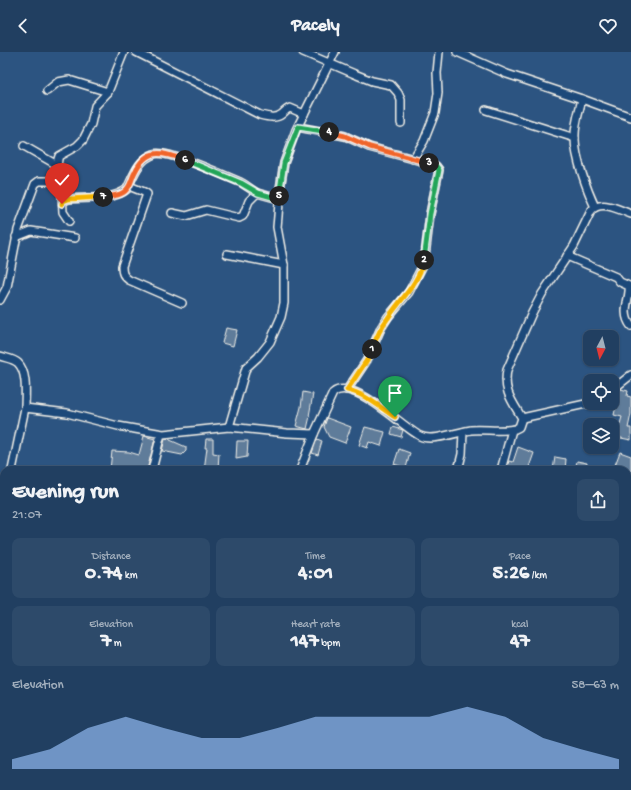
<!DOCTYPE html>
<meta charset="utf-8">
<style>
:root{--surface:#213f61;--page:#2d4a6a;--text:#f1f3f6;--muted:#a2afbd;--line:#3e5876;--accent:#90b9f0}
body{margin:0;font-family:"Gochi Hand",sans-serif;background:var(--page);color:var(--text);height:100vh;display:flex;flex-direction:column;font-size:15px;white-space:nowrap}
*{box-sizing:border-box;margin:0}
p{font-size:13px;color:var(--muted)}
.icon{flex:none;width:22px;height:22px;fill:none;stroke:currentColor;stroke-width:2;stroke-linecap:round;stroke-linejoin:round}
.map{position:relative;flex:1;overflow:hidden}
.drawer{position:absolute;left:0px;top:414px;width:631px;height:324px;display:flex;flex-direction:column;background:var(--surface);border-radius:12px 12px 0 0;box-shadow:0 1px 3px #0004,0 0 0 1px var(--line)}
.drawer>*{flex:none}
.needle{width:26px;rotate:187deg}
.fabs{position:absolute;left:583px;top:278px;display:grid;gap:8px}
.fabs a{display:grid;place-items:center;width:36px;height:36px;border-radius:8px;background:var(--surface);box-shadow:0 1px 3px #0004,0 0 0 1px var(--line);font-size:20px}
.pin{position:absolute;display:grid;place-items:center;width:34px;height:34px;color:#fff;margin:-41px -17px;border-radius:50% 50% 50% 0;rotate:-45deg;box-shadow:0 0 4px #0007}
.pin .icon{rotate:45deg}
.km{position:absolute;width:20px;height:20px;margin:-10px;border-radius:50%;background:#222;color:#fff;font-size:11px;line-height:20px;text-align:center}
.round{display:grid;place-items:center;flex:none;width:42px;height:42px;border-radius:8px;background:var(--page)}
.headline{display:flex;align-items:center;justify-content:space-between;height:68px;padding:0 12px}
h1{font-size:22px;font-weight:700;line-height:30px}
.figures{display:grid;grid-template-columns:repeat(3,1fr);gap:6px;height:68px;padding:4px 12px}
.figures div{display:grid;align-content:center;border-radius:8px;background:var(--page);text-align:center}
.figures b{font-size:20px;font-weight:700}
.figures small{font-size:11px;font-weight:400}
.figures p{font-size:11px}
.chart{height:112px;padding:8px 12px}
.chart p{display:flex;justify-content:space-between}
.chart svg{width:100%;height:72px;margin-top:4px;fill:var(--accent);opacity:.7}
header{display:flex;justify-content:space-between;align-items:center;height:52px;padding:0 12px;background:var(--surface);font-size:18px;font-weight:700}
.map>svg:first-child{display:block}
.building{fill:#5e7b9a;stroke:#f4f1e8}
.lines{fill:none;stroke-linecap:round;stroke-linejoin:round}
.minor-casing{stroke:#f4f1e8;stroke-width:10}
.minor{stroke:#1f4a7a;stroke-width:7}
.split-1-casing{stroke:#fff;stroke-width:8}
.split-2-casing{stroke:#fff;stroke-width:8}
.split-3-casing{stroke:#fff;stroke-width:8}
.split-4-casing{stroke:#fff;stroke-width:8}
.split-5-casing{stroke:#fff;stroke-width:8}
.split-6-casing{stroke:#fff;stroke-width:8}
.split-7-casing{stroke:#fff;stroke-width:8}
.split-8-casing{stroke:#fff;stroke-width:8}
.split-1{stroke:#f5b400;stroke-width:5}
.split-2{stroke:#f5b400;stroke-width:5}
.split-3{stroke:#22a559;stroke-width:5}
.split-4{stroke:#f0652b;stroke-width:5}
.split-5{stroke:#22a559;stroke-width:5}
.split-6{stroke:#22a559;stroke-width:5}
.split-7{stroke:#f0652b;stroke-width:5}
.split-8{stroke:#f5b400;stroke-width:5}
</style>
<header><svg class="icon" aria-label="back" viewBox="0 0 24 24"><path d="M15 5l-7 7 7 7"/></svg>Pacely<svg class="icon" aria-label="heart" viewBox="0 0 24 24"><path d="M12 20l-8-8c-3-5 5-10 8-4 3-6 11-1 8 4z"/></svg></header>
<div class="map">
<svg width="631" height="738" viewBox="0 0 631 738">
<rect width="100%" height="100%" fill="#2c5481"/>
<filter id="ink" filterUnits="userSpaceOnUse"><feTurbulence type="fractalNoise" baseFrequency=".025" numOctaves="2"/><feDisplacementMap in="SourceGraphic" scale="8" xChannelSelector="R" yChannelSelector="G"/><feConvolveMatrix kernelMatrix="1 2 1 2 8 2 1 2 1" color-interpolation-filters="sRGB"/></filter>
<g filter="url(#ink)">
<!-- building -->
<g class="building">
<path d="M226 276 237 278 233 294 222 291Z"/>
<path d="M621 337 628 339 627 344 631 345V362L628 376H631V388L616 385 622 365 614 363 617 349 615 348 616 341Z"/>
<path d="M303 340 313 342 309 364H310L307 377 296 374 301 355Z"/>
<path d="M327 366 351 375 345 391 329 385 324 375Z"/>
<path d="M365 375 385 380 381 394 369 390 367 396 359 393Z"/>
<path d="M393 375 403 378 401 385 391 382Z"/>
<path d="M144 384 155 387 147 418H110L112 399 129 400 139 403Z"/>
<path d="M169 386 170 388 186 395V399L182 403 162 399 165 387Z"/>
<path d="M206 387H213V401L219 402 218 417 216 418H204L207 396H205Z"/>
<path d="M317 387 322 389 318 403 312 401Z"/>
<path d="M237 389H248L247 405 236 407Z"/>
<path d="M518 395 534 401 528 418H506L509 409 513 410Z"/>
<path d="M399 397 410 401 406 416 394 412Z"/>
<path d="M620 400 631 404V419L615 413Z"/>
<path d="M555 405 566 407 565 418H553Z"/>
<path d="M577 409 587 411 586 418H575Z"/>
</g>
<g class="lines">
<defs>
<g id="minor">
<path d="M136 0 260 63C268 65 276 67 282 62 285 59 287 57 290 56L304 62"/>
<path d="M303 0 357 23 372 29 391 33 398 41 401 48V71"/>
<path d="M457 0 507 22 582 47C579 60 574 74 575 87 575 105 587 138 595 155"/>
<path d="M47 39 58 30 69 28 108 40 124 0"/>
<path d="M582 47 631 65"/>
<path d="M486 58 575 86"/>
<path d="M298 75 345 84 369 95 425 110 436 114 439 118 430 162 425 204 422 215 409 240 388 265 381 276 367 308 347 338"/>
<path d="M24 94 57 113"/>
<path d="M413 107 424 89 435 61 438 41 437 21 439 0"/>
<path d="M55 129 62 142 63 160 69 169"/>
<path d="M129 134 144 140 147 142 122 214C122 221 123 224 129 228L182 251"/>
<path d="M63 149 69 147C87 145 113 149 127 137 134 123 138 108 154 102 166 97 228 125 242 131 247 134 252 138 257 141"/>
<path d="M172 161 186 164 206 158 239 166 243 164 249 149 257 141 279 147"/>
<path d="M16 185 31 179 75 186"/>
<path d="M227 202 284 213"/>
<path d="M567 204 616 225 620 230 629 234C631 245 620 260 631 274"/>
<path d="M0 248 7 235 18 178 35 132 39 129H55L58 107 59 104 77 94 83 88 91 72 95 54 108 40"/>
<path d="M0 304C6 306 14 307 18 311 28 321 25 343 25 356L67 361 118 374 163 382 229 375 287 381 314 382 333 341C353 324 402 375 420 384 432 390 458 380 471 378 486 377 501 380 515 377L519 375 522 366C512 349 503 339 507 318L532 261 542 242 574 194 591 159C601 147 619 158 631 162"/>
<path d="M612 338 631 323"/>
<path d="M522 366 590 351"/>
<path d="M229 375 246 316 258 305 270 290 281 265 284 251V213L277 175 278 164 280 137 284 111 296 78 335 0"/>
<path d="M12 418 25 356"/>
<path d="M152 418 161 382"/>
<path d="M300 418 314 382"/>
<path d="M458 418 462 402 463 380"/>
<path d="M501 418 512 378"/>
<path d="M627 471 631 472"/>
<path d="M0 474 4 450"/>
<path d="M627 518 631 520"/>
<path d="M0 553 4 552"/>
<path d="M627 559 631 533"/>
<path d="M627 570 629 585 627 598"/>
<path d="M599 738 600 734"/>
</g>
</defs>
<!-- minor casing -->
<use href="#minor" class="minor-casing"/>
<!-- minor -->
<use href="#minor" class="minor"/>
</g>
</g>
<g class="lines" filter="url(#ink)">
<defs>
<path id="split-1" d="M372 297 367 308 347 338C364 341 381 356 395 365"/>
<path id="split-2" d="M372 297C376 286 381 275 388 266 402 245 417 234 424 208"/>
<path id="split-3" d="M424 208 430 162 439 118 436 114 429 111"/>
<path id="split-4" d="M329 80 345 84 370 95 429 111"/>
<path id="split-5" d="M279 144 284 111 298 75 329 80"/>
<path id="split-6" d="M185 108 241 131 258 141 279 147V144"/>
<path id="split-7" d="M103 145C111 144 122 144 127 137 131 133 132 125 135 120 147 94 164 101 185 108"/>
<path id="split-8" d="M62 152 63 149 69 147 103 145"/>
</defs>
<!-- split-1 casing -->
<use href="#split-1" class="split-1-casing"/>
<!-- split-2 casing -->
<use href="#split-2" class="split-2-casing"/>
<!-- split-3 casing -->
<use href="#split-3" class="split-3-casing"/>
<!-- split-4 casing -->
<use href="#split-4" class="split-4-casing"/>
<!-- split-5 casing -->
<use href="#split-5" class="split-5-casing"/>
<!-- split-6 casing -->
<use href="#split-6" class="split-6-casing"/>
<!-- split-7 casing -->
<use href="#split-7" class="split-7-casing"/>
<!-- split-8 casing -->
<use href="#split-8" class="split-8-casing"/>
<!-- split-1 -->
<use href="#split-1" class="split-1"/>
<!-- split-2 -->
<use href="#split-2" class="split-2"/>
<!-- split-3 -->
<use href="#split-3" class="split-3"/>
<!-- split-4 -->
<use href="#split-4" class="split-4"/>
<!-- split-5 -->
<use href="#split-5" class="split-5"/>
<!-- split-6 -->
<use href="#split-6" class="split-6"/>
<!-- split-7 -->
<use href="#split-7" class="split-7"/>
<!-- split-8 -->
<use href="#split-8" class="split-8"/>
</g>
</svg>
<div class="fabs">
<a><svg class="needle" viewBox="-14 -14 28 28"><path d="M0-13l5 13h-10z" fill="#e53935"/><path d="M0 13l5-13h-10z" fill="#a2afbd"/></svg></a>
<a><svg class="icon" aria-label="locate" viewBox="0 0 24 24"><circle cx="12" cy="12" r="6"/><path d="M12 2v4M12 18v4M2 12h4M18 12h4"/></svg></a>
<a><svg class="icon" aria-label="layers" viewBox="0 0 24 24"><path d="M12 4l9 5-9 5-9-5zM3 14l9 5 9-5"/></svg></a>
</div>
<div class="pin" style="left:395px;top:365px;background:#1e9e55"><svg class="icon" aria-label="arrive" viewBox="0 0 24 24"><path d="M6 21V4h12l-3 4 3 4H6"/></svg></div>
<div class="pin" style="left:62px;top:152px;background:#d93025"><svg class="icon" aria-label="check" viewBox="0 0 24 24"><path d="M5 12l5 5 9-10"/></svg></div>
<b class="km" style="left:372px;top:297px">1</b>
<b class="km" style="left:424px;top:208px">2</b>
<b class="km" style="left:429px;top:111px">3</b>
<b class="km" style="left:329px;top:80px">4</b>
<b class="km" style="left:279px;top:144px">5</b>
<b class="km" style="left:185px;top:108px">6</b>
<b class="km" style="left:103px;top:145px">7</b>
<section class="drawer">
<div class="headline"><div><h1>Evening run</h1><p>21:07</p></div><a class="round"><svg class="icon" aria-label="share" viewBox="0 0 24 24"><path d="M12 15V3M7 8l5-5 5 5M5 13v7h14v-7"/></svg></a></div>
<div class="figures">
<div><p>Distance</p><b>0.74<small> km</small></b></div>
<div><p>Time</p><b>4:01</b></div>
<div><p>Pace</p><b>5:26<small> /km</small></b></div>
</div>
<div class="figures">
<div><p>Elevation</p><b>7<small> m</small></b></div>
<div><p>Heart rate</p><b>147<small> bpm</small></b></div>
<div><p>kcal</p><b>47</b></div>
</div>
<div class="chart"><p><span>Elevation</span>58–63 m</p>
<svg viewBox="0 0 160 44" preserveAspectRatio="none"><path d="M0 44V38L10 32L20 19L30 12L40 19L50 25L60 25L70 19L80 12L90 12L100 12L110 12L120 6L130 12L140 25L150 32L160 38V44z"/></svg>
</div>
</section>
</div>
